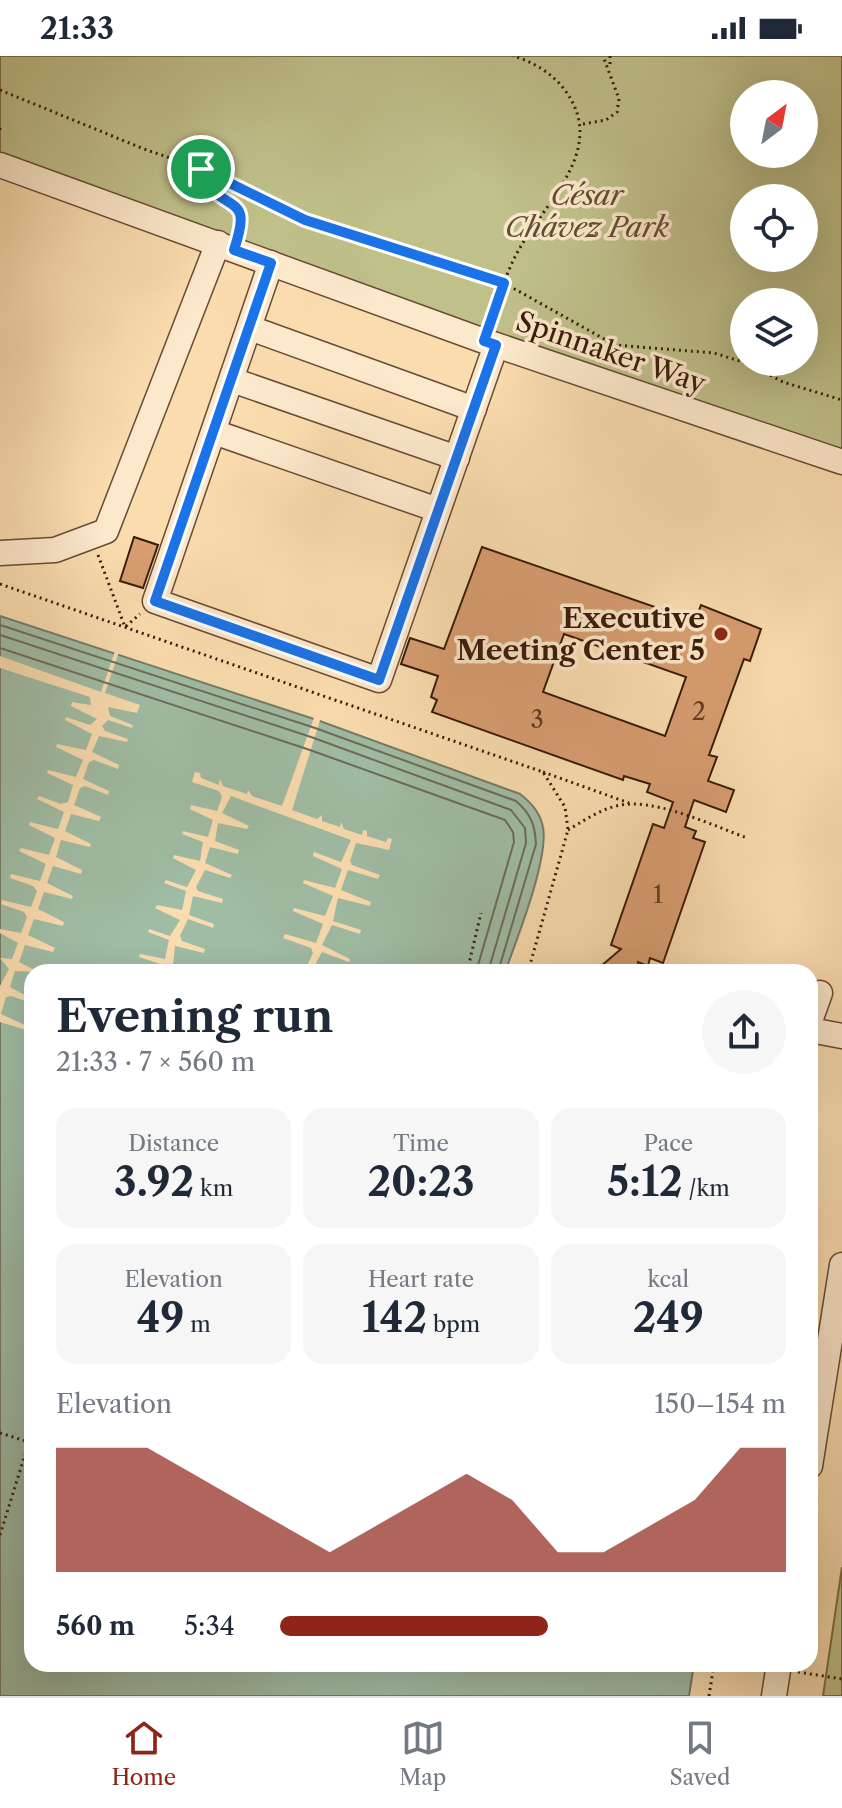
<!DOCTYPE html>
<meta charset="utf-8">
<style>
:root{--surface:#fff;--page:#f6f6f7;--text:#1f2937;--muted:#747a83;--line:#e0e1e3;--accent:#8f2418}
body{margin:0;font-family:"Libre Caslon Text",serif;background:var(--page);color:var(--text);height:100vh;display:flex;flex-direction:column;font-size:30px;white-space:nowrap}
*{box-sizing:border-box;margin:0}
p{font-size:26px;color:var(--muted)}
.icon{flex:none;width:44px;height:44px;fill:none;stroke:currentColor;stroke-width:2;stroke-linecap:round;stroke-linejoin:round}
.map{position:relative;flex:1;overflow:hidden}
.details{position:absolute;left:24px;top:908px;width:794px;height:708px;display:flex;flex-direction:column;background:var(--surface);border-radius:24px;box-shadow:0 8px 32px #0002}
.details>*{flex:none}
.needle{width:52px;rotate:32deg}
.fabs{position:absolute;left:730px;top:24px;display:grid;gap:16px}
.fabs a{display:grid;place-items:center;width:88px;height:88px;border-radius:50%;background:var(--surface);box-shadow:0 8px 32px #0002;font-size:40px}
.pin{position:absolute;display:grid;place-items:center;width:68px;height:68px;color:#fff;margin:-34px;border:4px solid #fff;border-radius:50%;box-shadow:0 2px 8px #0007}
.round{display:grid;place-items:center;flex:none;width:84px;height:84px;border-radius:42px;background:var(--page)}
.headline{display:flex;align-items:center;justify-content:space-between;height:136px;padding:0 32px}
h1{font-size:44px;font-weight:700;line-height:60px}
.stats{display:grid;grid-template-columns:repeat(3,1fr);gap:12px;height:136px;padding:8px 32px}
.stats div{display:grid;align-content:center;border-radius:20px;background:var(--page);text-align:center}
.stats b{font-size:40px;font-weight:700}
.stats small{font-size:22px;font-weight:400}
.stats p{font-size:22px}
.chart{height:224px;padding:16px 32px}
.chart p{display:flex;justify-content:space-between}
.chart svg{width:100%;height:144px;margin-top:8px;fill:var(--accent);opacity:.7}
ul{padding:0 32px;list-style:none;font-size:26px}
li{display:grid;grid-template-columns:128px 96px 1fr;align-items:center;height:60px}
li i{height:20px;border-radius:10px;background:var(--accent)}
.status{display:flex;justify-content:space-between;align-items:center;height:56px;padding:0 40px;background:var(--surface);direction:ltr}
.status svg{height:22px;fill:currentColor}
.dock{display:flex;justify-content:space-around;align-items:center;height:112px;border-top:2px solid var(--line);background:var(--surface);font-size:22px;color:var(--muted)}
.dock a{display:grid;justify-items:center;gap:4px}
.dock .on{color:var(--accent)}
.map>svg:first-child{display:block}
.green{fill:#bfc08a;stroke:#7c6e4a;stroke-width:2;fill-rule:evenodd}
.water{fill:#9fbca5;stroke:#767c67;stroke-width:2}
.pier{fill:#fadcaf}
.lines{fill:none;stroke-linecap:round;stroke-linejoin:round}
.shore{stroke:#6c6c58;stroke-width:2}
.building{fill:#d89e70;stroke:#391b0a;stroke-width:2;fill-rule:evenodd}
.minor-casing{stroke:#694b33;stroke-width:27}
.path{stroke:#391b0a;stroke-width:3;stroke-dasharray:2 4;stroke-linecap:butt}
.minor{stroke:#fce8cb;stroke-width:24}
.route-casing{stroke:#fff;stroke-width:16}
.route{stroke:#1a73e8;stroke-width:10}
.poi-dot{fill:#8f2418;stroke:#fce8cb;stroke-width:3}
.labels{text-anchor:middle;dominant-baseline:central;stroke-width:7;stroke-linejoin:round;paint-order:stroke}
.number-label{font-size:24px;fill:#613c24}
.park-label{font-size:28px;font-style:italic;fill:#614d30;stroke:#fce8cb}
.street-label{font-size:28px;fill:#391b0a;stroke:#fce8cb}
.poi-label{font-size:28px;font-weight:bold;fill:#391b0a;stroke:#fce8cb;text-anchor:end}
</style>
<div class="status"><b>21:33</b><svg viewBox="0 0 49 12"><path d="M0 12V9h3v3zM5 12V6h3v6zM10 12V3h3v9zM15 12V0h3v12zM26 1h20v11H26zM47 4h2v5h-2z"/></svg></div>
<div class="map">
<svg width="842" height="1640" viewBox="0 0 842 1640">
<rect width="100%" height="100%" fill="#fadcaf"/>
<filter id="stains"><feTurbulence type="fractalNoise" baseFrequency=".0025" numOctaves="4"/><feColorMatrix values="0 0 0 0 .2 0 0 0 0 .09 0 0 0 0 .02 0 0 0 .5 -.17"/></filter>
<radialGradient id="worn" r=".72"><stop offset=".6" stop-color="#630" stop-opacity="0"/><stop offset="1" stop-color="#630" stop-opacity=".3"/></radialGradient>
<!-- green -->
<g class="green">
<path d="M0 0H842V406L0 109ZM744 38H804V98H744ZM744 142H804V202H744ZM744 246H804V306H744Z"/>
<path d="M842 1511V1640H823Z"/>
</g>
<!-- water -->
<path class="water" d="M0 560 317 664 520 738C530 746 538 754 542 767 552 796 516 885 505 916H32V1608H694L689 1640H0Z"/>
<!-- pier -->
<g class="pier">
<path d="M116 592 120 593 105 637 140 649 137 657 108 651 110 660 133 669 132 672 108 664 102 670 105 675 128 683 127 686 99 680 92 696 119 709 118 713 94 704 89 706 83 723 109 735 108 739 85 730 80 732 74 749 101 761 99 765 71 758 65 775 91 788 90 791 61 784 56 801 82 814 81 818 53 810 47 827 73 840 72 843 44 836 38 853 64 866 63 870 34 863 28 879 55 892 53 896 25 889 19 906 39 916 15 915 10 931 32 943V947L11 940 6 941 1 958 27 970 26 974 0 966V930L9 913 0 902 12 903 18 887 0 877V873L21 877 27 861 24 856 1 848 2 844 31 851 37 835 33 830 10 822 11 818 40 825 46 808 19 795 21 792 49 799 55 782 29 769 30 766 58 773 64 756 37 743 39 740 61 748 68 746 73 729 47 717 48 714 76 721 83 704 56 691 57 688 86 694 92 678 65 664 66 661 90 669 97 663 71 650 72 646 91 649 90 641 0 612V600L101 636Z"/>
<path d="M315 659 321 661 292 754 317 763 322 759V765L340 771 341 766 344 773 362 779 363 774 367 775V780L386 786 388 782 392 783 389 794 356 787 350 805 352 809 380 819 378 823 348 814 341 834 371 846 370 850 338 842 333 865 361 874 360 878 332 869 322 889 350 903 349 906 322 896 311 916H304L313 897 311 892 283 882 285 878 316 887 323 868 293 855 294 852 325 860 333 840 303 827 304 824 335 832 342 813 313 800 314 796 341 806 351 784 231 740 222 757 249 770 247 773 218 767 215 785 239 794 238 798 210 791 205 807 232 819 230 822 205 814 196 831 198 835 223 843 222 847 193 840 189 859 214 868 213 872 188 863 180 880 182 885 205 893 204 897 175 890 173 909 193 916 171 912 161 916 160 908 139 901 140 898 165 903 169 884 148 876 149 873 170 880 180 864 155 852 157 849 182 854 186 835 164 827 166 824 187 831 196 814 173 802 174 799 200 805 203 786 182 778 183 775 208 781 213 764 190 753 191 749 217 755 222 741 219 735 192 726 195 716 200 717 201 722 219 729 220 723 223 730 247 738 248 734 252 740 282 750Z"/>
</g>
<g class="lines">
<!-- shore -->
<g class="shore">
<path d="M0 569 315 672 516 745C531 758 535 769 536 788L498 916"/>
<path d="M0 579 311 681 511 754 525 772 526 787 488 916"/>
<path d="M0 592 307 693 505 764 513 776 514 786 476 916"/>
</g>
</g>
<!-- building -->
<g class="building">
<path d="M134 481 158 489 143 532 120 525Z"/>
<path d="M482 491 695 565 701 549 761 573 750 605 744 603 709 699 717 701 708 725 734 734 726 756 694 744 685 771 696 775 693 782 705 786 663 907 650 902 648 910 638 906 640 916H594L621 893 611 889 653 768 664 772 673 746 647 736 650 728 624 720 623 724 432 656 437 644 431 641 438 620 401 608 410 582 444 593ZM564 578 686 621 665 680 543 636Z"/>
</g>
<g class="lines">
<defs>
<g id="minor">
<path d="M0 109 484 285 842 406"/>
<path d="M271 207 155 545 379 624 496 289"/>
<path d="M250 272 474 353"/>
<path d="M232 324 457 402"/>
<path d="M214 376 438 454"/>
<path d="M0 497 55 494 106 475 218 187"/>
<path d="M810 965 820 937"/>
<path d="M810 974 842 980"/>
<path d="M810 1410 842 1209"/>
<path d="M774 1640 779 1608"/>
</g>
</defs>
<!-- minor casing -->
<use href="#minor" class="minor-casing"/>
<!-- path -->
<g class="path">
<path d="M610 0V9"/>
<path d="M0 34 144 93 211 116 305 164 504 227 615 289 714 297 749 308 783 326 842 344"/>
<path d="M583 68 606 64 617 56 619 43 603 0"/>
<path d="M0 72V75"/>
<path d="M201 113 200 124C216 141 249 149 240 175"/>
<path d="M491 264C500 239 507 213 521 190 550 141 608 90 564 33 553 18 532 5 513 0"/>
<path d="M98 499 125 571 140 558"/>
<path d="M0 528 543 716 565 751 568 774 528 916"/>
<path d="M543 716 629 747"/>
<path d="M568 774C588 762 608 748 632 748 667 748 715 770 747 782"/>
<path d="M467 916 481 857"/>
<path d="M0 1377 29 1386"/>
<path d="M0 1479 32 1376"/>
<path d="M798 1616 842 1623"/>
<path d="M709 1640 714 1608"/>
</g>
<!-- minor -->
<use href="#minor" class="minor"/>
</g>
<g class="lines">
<defs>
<path id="route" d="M201 113 305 164 504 227 484 285 496 289 379 624 155 545 271 207 234 194C252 140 232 157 200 124Z"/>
</defs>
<!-- route casing -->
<use href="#route" class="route-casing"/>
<!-- route -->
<use href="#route" class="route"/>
</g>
<!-- markers -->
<circle class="poi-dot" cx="721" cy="578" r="8"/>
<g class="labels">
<!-- number labels -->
<g class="number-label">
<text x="699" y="655">2</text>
<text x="537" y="663">3</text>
<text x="658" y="838">1</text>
</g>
<!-- park labels -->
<g class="park-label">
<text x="587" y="139">César<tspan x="587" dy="32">Chávez Park</tspan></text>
</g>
<!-- street labels -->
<g class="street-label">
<text transform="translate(611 296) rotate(19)">Spinnaker Way</text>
</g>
<!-- poi labels -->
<g class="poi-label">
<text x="705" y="562">Executive<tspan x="705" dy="32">Meeting Center 5</tspan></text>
</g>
</g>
<rect width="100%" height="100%" filter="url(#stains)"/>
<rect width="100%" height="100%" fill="url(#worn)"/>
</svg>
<div class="fabs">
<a><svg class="needle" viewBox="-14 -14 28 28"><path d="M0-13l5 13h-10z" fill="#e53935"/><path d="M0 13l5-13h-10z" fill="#747a83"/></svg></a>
<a><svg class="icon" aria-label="locate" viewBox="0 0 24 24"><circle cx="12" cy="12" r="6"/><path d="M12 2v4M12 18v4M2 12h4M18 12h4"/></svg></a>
<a><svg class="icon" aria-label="layers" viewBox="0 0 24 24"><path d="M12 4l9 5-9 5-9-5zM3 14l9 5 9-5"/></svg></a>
</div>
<div class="pin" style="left:201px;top:113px;background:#1e9e55"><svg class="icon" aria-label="arrive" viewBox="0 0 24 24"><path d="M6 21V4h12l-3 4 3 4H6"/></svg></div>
<section class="details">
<div class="headline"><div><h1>Evening run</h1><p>21:33 · 7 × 560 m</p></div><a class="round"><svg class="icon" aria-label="share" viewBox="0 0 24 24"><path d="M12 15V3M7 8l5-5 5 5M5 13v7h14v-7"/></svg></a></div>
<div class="stats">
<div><p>Distance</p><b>3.92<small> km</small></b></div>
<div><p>Time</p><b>20:23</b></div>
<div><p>Pace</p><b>5:12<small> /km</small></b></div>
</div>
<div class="stats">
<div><p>Elevation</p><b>49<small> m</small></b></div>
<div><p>Heart rate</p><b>142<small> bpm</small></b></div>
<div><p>kcal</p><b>249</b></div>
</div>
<div class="chart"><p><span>Elevation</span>150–154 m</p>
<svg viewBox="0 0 160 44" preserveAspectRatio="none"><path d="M0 44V6L10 6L20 6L30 14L40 22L50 30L60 38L70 30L80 22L90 14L100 22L110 38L120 38L130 30L140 22L150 6L160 6V44z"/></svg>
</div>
<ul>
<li><b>560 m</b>5:34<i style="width:53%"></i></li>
</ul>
</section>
</div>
<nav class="dock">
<a class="on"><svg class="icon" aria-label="home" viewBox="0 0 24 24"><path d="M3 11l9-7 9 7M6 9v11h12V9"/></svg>Home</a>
<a><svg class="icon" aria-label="map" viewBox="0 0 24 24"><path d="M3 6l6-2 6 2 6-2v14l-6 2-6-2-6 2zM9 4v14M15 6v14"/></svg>Map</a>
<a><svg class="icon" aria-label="saved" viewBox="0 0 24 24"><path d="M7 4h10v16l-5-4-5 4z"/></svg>Saved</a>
</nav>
